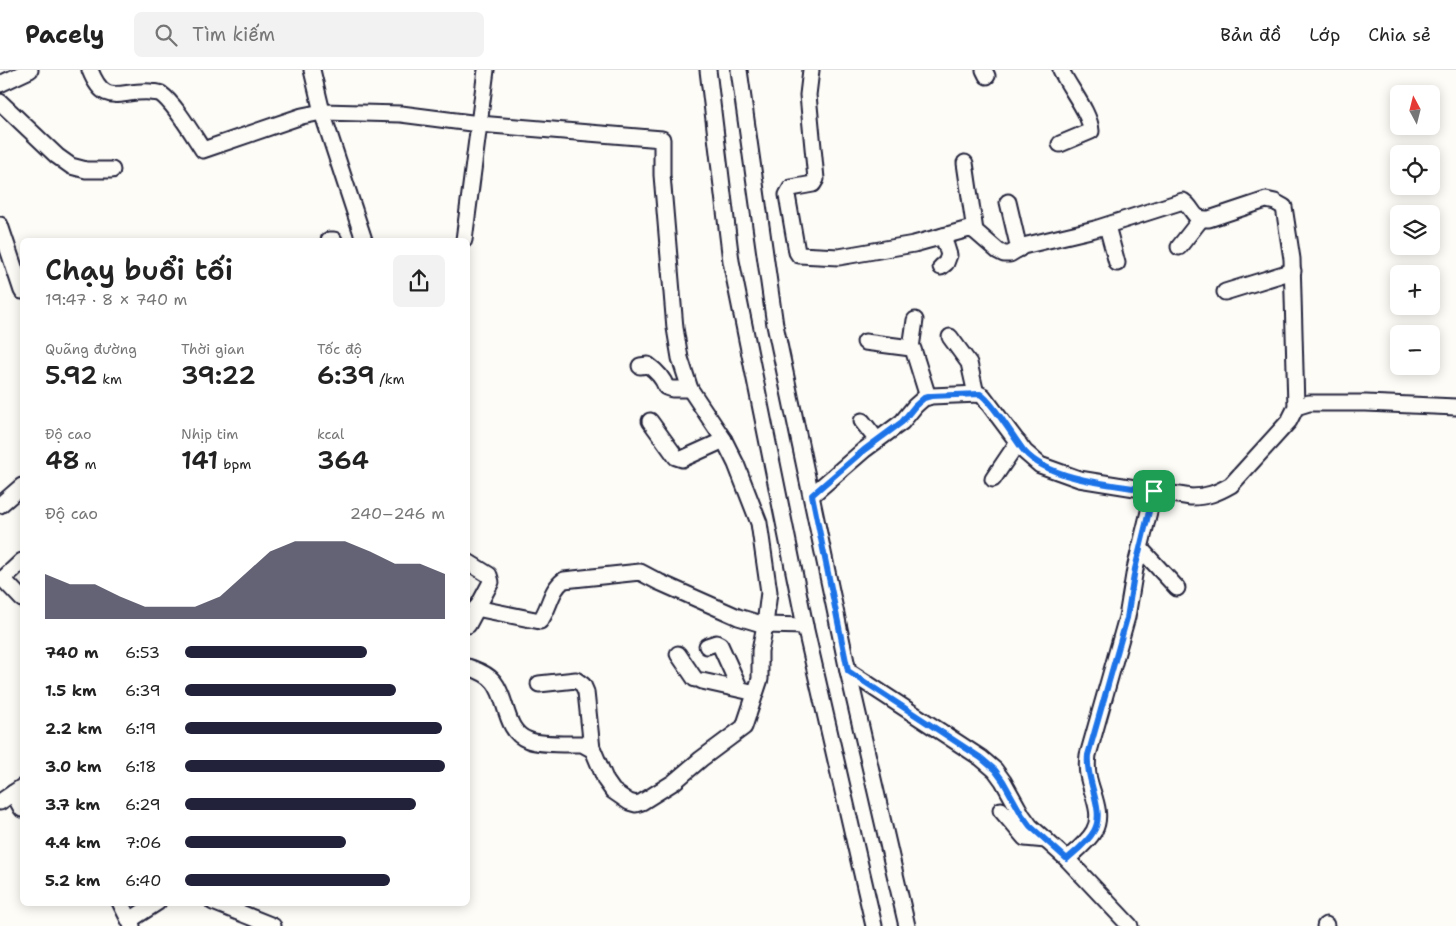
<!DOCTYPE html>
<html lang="vi">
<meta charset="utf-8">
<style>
:root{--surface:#fff;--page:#f2f2f2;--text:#222;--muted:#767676;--line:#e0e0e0;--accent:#22223b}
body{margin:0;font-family:"Shantell Sans",sans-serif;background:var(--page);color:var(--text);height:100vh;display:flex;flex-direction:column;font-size:19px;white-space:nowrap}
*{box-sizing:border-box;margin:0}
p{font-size:16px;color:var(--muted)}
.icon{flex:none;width:28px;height:28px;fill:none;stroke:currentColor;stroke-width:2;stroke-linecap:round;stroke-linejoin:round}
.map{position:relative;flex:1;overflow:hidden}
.panel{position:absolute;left:20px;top:168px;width:450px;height:668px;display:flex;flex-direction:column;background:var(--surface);border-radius:8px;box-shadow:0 2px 12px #0003}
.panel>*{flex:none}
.needle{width:32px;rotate:353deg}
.buttons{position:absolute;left:1390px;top:15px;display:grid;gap:10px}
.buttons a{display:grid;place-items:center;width:50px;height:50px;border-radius:8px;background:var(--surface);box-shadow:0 2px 12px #0003;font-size:25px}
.pin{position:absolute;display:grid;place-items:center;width:42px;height:42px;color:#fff;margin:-21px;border-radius:10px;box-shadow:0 2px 8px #0006}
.round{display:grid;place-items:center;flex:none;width:52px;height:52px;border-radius:8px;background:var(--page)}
.overview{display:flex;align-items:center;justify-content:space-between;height:85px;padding:0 25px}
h1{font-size:28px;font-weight:600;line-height:38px}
.figures{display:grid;grid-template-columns:repeat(3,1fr);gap:8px;height:85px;padding:5px 25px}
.figures div{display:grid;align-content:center}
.figures b{font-size:25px;font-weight:600}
.figures small{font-size:14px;font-weight:400}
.figures p{font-size:14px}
.chart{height:140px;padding:10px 25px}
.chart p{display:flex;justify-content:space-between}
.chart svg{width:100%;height:90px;margin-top:5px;fill:var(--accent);opacity:.7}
ul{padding:0 25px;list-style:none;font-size:16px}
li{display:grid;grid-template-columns:80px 60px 1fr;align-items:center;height:38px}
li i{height:12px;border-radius:6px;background:var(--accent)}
header{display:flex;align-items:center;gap:30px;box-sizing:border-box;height:70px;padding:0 25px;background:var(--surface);border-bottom:1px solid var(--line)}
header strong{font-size:24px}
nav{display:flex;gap:28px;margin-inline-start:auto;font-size:18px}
.search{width:350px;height:45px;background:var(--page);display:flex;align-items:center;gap:12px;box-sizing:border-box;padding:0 18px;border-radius:8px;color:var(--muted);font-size:19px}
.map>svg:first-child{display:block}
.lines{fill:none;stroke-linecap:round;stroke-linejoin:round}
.minor-casing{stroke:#22223b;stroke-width:19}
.minor{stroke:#fdfcf7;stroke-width:15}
.route-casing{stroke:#fff;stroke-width:10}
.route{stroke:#1a73e8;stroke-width:6}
</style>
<header>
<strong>Pacely</strong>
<div class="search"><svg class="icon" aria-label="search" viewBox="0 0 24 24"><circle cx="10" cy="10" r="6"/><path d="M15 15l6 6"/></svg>Tìm kiếm</div>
<nav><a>Bản đồ</a><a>Lớp</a><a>Chia sẻ</a></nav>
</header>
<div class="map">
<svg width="1456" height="856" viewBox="0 0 1456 856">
<rect width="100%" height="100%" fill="#fdfcf7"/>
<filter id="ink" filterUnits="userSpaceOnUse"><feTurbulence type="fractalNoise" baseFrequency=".02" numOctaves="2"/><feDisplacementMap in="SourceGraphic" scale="10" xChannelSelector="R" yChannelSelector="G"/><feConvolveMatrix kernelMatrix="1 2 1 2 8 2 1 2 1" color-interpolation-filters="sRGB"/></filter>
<g filter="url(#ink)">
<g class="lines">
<defs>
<g id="minor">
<path d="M90 0C105 38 119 20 150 22 154 23 158 22 161 24 175 34 193 65 203 80L302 46 322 42 401 44 479 54 662 69V105L675 258 680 288 690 319 724 370 736 394 759 453 769 522 765 555 760 581V609L744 657 701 689 674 712 642 732 636 734 629 732 613 721 606 711 593 680 582 674C569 674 539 675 528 670 504 661 508 629 494 612 488 604 477 600 468 597"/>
<path d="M312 0 322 42 364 170"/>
<path d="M708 0 731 191 805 556 874 856"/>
<path d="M739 0 775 255 848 601 907 856"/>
<path d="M811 0 808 25 816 109 813 114 791 118 787 125 797 182 799 185 839 187 914 174 969 159 975 161 998 181 1004 184H1010L1023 176 1095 159 1183 131C1195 139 1191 150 1209 149L1266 130 1275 132 1284 137 1292 189 1296 337"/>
<path d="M984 0 987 6"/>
<path d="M0 14 30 0"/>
<path d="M0 32 57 86 71 96 86 100H112"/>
<path d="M1060 74 1091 61C1090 42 1069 18 1061 0"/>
<path d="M965 93 975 161"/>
<path d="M1008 132 1019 179"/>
<path d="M0 155 22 221"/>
<path d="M1107 156 1117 193"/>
<path d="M329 170H334"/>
<path d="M464 170 486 0"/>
<path d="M1179 177 1201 149"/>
<path d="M941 197 946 193 949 185 943 166"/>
<path d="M1225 222 1293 201"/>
<path d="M950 267 969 293 976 324"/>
<path d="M865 272 911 278 913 279 928 327"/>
<path d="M911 278 915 250"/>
<path d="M640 296 648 295C655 300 663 308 666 317L672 319H690"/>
<path d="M650 351 676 387 682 389 724 370"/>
<path d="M862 351 877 370"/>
<path d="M993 409 1018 372"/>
<path d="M812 425 864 380 902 352 915 336 924 328 931 326 979 324 983 326 1025 382 1040 395 1079 409 1191 427C1207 427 1217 423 1231 415L1289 351 1296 337 1309 333H1366L1456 337"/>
<path d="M0 435 22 416"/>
<path d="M1140 478 1177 518"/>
<path d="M468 492 489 505 491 512 468 555"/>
<path d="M0 509H3L22 529"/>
<path d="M3 509 22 491"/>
<path d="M476 538 540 551C550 538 550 520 564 510L640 502 659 512 738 547 765 555 805 556"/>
<path d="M707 576 716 573 720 575 740 619"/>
<path d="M678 584 695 609"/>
<path d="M848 601 981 688 995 700 1003 711 1022 745 1030 756 1067 789 1130 856"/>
<path d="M702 611 747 621"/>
<path d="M539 614 576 610 583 615 586 622 592 679"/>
<path d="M13 723 22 739"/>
<path d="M0 732 22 717"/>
<path d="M1001 740 1025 768 1046 770"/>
<path d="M1067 789C1076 781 1088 772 1094 761 1104 743 1091 723 1088 705 1087 698 1087 692 1088 685L1127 547 1135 499 1154 421"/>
<path d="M120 832 132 856"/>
<path d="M213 832 273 856"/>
<path d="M130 850 158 832"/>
<path d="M1325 856 1326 855"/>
</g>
</defs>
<!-- minor casing -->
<use href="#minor" class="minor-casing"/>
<!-- minor -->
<use href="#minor" class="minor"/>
</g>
</g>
<g class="lines" filter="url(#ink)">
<defs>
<path id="route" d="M980 324C991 330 1014 368 1024 381 1050 411 1116 415 1154 421L1135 499 1127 548 1088 685C1085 711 1106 740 1094 761 1088 772 1076 781 1067 789L1030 756 1022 745 1003 711 995 700 981 688 848 601 812 425 864 380 902 352 915 336 924 328 931 326Z"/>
</defs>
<!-- route casing -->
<use href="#route" class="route-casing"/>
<!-- route -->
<use href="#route" class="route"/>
</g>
</svg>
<div class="buttons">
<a><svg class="needle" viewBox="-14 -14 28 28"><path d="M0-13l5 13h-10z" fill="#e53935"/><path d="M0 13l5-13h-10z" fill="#767676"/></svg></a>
<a><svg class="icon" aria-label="locate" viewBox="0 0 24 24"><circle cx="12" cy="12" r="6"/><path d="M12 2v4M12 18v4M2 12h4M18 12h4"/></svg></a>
<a><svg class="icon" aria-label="layers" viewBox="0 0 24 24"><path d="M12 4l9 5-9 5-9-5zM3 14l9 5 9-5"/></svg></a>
<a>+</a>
<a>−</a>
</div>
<div class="pin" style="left:1154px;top:421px;background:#1e9e55"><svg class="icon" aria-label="arrive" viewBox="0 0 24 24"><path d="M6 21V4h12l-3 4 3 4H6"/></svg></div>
<section class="panel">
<div class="overview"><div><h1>Chạy buổi tối</h1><p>19:47 · 8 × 740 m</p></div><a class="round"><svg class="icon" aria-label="share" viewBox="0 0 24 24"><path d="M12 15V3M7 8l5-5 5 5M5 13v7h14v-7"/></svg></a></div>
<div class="figures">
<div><p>Quãng đường</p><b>5.92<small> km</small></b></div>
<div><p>Thời gian</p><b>39:22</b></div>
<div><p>Tốc độ</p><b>6:39<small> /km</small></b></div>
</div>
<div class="figures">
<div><p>Độ cao</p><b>48<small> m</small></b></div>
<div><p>Nhịp tim</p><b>141<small> bpm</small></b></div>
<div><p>kcal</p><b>364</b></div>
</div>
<div class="chart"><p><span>Độ cao</span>240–246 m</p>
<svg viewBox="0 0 160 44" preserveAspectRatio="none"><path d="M0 44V22L10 27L20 27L30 33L40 38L50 38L60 38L70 33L80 22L90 11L100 6L110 6L120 6L130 11L140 17L150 17L160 22V44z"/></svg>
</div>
<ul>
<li><b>740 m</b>6:53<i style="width:70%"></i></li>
<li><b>1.5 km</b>6:39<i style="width:81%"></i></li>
<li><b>2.2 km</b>6:19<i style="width:99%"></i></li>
<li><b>3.0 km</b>6:18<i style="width:100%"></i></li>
<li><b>3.7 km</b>6:29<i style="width:89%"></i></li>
<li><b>4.4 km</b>7:06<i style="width:62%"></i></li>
<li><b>5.2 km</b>6:40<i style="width:79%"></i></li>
</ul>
</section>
</div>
